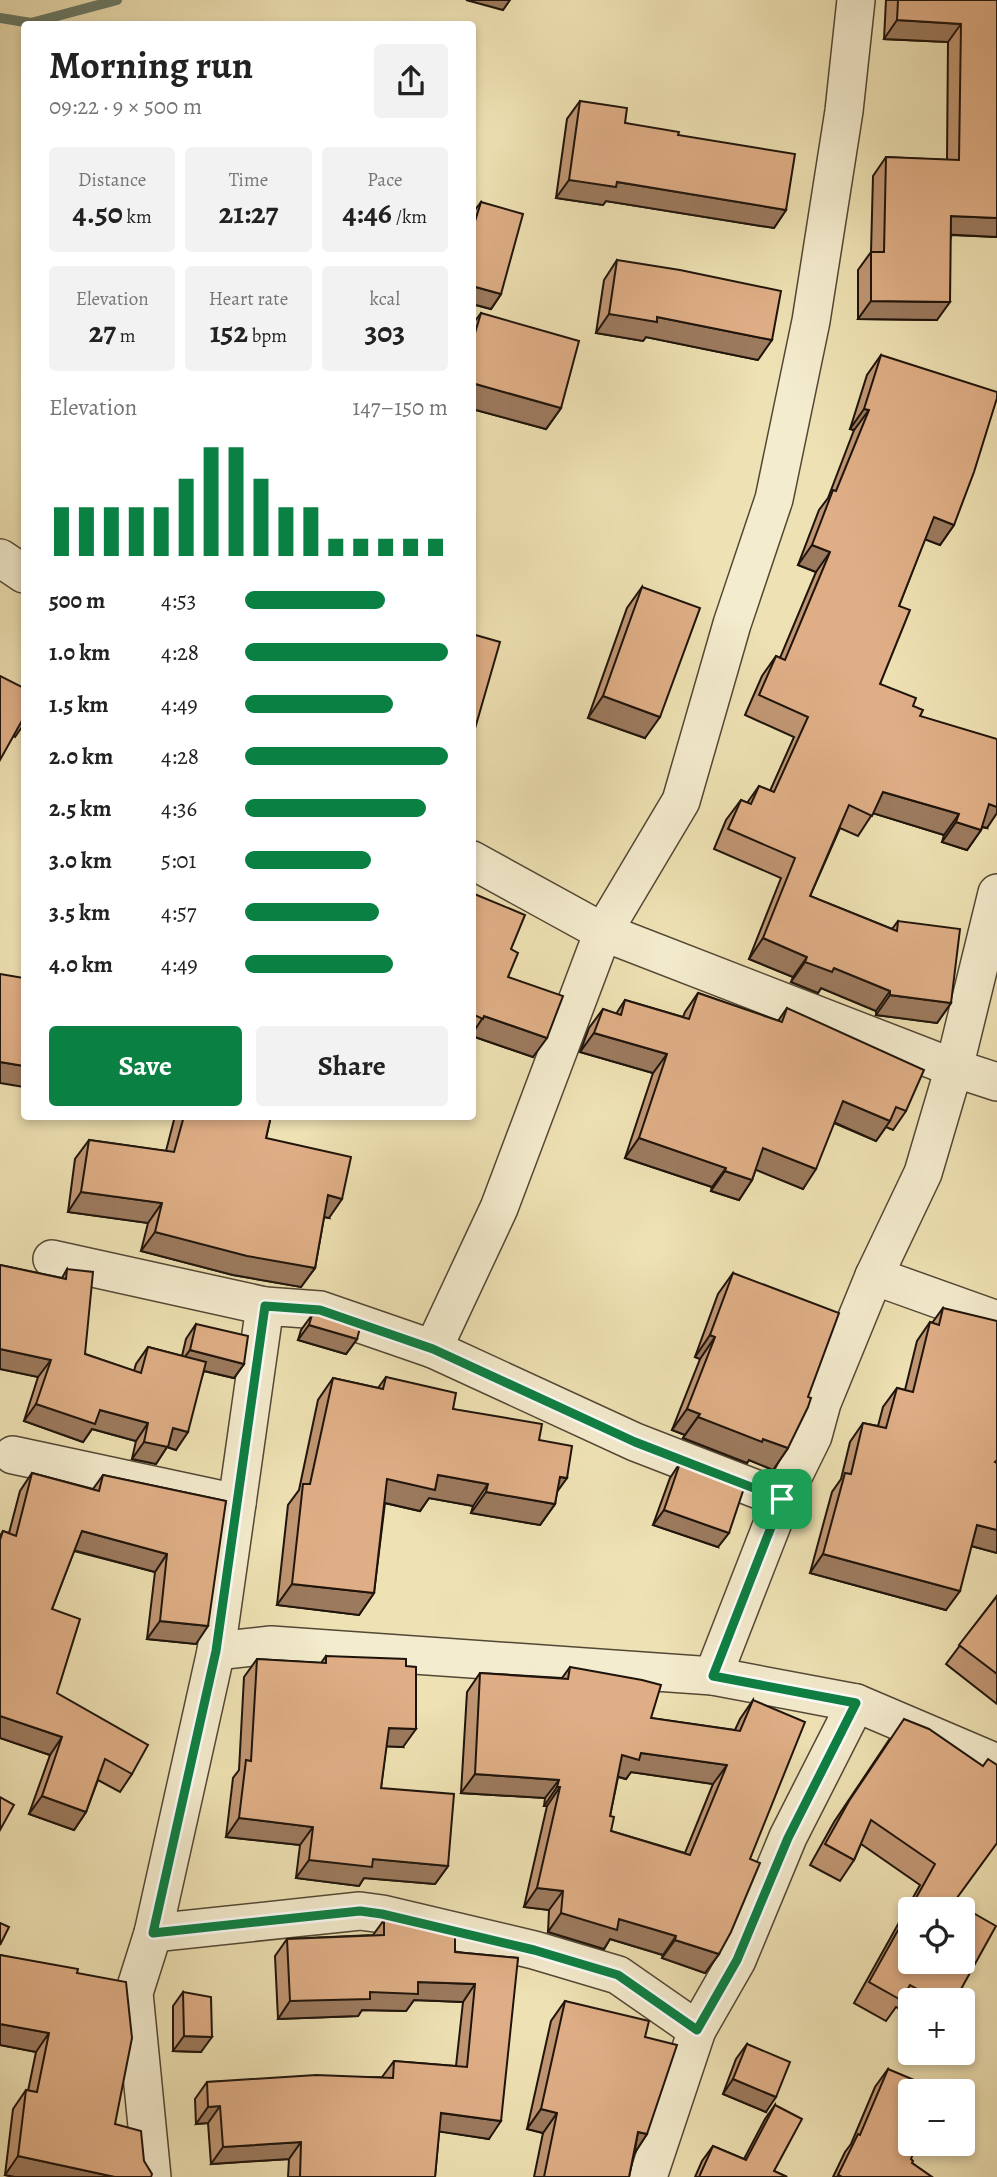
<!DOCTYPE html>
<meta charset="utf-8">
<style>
:root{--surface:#fff;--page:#f2f2f2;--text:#222;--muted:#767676;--accent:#0b8043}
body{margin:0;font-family:Alegreya,serif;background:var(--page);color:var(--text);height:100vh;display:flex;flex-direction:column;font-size:26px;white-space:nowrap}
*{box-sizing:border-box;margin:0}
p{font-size:23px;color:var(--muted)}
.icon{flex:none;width:38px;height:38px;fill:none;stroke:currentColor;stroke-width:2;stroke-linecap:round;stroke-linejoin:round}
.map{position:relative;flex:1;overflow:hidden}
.side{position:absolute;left:21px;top:21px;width:455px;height:1099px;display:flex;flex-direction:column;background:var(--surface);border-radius:7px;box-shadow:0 4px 10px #0003}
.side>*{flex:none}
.buttons{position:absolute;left:898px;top:1897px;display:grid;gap:14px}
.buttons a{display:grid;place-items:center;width:77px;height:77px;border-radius:7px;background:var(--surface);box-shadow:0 4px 10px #0003;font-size:35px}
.pin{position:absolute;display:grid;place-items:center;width:60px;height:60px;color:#fff;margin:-30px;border-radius:14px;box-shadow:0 4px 10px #0006}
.round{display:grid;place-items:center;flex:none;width:74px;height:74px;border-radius:7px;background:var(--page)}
.summary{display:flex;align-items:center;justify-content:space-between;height:119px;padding:0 28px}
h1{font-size:38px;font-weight:700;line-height:52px}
.stats{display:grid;grid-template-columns:repeat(3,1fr);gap:10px;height:119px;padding:7px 28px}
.stats div{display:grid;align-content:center;border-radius:7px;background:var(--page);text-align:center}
.stats b{font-size:30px;font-weight:700}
.stats small{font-size:19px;font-weight:400}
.stats p{font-size:19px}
.chart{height:196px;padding:14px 28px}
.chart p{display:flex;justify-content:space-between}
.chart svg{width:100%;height:126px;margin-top:7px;stroke:var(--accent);stroke-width:6}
.button{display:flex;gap:14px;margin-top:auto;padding:14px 28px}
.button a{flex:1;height:80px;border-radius:7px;background:var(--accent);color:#fff;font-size:28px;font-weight:700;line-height:80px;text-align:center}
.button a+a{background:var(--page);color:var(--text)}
ul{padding:0 28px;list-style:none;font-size:23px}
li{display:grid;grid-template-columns:112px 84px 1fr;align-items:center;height:52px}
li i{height:18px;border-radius:9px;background:var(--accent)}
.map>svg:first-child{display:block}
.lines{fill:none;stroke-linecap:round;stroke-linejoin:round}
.stream{stroke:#697a69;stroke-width:10}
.minor-casing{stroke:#534735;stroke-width:40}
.minor{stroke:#f4ecce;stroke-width:37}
.wall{fill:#c09673;stroke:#1f140b;stroke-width:2;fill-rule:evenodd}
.shaded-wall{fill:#9c7a5e;stroke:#1f140b;stroke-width:2}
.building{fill:#dfae86;stroke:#1f140b;stroke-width:2;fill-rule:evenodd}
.route-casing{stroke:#fff;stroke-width:14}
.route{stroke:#0b8043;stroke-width:9}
</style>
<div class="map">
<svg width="997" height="2177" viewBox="0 0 997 2177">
<rect width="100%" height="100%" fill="#eee1b3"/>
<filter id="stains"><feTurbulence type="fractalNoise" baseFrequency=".00286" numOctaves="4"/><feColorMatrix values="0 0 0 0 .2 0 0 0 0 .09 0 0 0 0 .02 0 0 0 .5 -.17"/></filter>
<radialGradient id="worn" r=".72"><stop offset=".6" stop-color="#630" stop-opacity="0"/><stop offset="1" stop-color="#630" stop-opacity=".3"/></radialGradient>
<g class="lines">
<!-- stream -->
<path class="stream" d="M0 18 31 23 117 0"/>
<defs>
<g id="minor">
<path d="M856 0 844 111 811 321 774 499 732 624 681 801 603 932 954 1068 997 1082"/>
<path d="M0 558 24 574"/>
<path d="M52 1259 265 1306"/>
<path d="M874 1276 997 1320"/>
<path d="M433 1349 635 1442 782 1499"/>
<path d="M13 1455 237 1503"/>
<path d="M216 1651 271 1645 713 1676 856 1703 997 1763"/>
<path d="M713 1676 782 1499 813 1436 822 1403 874 1276 923 1173 954 1068 997 893"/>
<path d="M153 1933 360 1911 382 1914 534 1950 618 1975 697 2030"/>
<path d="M152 2177 134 1993 153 1933 216 1651 265 1306 320 1310 433 1349 499 1208 603 932 472 860"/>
<path d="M648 2177 697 2030 737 1960 788 1837 856 1703"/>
</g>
</defs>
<!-- minor casing -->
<use href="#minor" class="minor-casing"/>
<!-- minor -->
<use href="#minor" class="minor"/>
</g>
<!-- wall -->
<g class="wall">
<path d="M886 0H997L996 237 951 235 937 320 858 319V270L871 252 873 176 886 157 947 160 948 42 884 39Z"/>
<path d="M580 101 625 123 678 135 786 210 774 228 606 201 603 205 556 198 567 119Z"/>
<path d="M481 202 501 294 491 309 472 304V214Z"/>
<path d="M617 260 758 360 646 337 643 341 596 333 604 280Z"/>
<path d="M481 313 561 408 546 429 472 409V325Z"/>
<path d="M881 355 954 525 940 545 925 539 899 606 880 684 913 706 920 716 987 828 982 827 981 830 967 850 942 842 944 835 873 813 858 836 840 828 810 896 892 929 898 921 951 1003 937 1023 876 1015V1011L821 988 818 993 791 982 793 977 749 959 781 878 714 849 726 820 741 800 747 803 759 786 770 791 794 737 745 715 762 676 776 656 780 658 816 572 798 565 819 510 828 498 854 430 850 429 867 375Z"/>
<path d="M642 587 645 738 588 718 627 608Z"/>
<path d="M24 688V724L15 737 13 736Z"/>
<path d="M472 893 511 949 508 977 533 1057 472 1036Z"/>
<path d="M698 993 778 1021 787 1008 906 1111 893 1130 886 1127 876 1141 834 1123 803 1189 756 1169 752 1180 739 1200 711 1191 712 1187 625 1158 653 1073 580 1052 589 1028 603 1009 616 1014 625 1000 683 1017 685 1012Z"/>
<path d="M175 1116H271L266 1138 329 1218 324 1217 315 1268 301 1287 233 1275 141 1251 148 1223 68 1212 75 1159 89 1140 166 1151Z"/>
<path d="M0 1265 62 1278 67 1269 85 1354 134 1371 136 1364 148 1347 182 1356 186 1339 196 1324 244 1364 234 1378 204 1371 176 1450 167 1447 156 1464 132 1459 136 1441 92 1429 83 1442 24 1421 38 1377 0 1369Z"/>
<path d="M733 1273 788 1448 773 1470 749 1460 747 1463 683 1438 685 1435 672 1430 700 1359 695 1357 718 1294Z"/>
<path d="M943 1308 995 1462 997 1463V1553L971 1546 946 1610 810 1573 832 1492 841 1479 850 1442 863 1423 878 1426 883 1407 897 1388 905 1390 917 1341 930 1322 932 1323Z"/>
<path d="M312 1315 357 1339 346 1354 298 1340 301 1330Z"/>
<path d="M386 1377 453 1409 539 1440 557 1491 555 1504 540 1525 471 1513 473 1506 429 1498 420 1511 385 1503 374 1593 359 1615 277 1605 288 1505 299 1490 318 1400 333 1378 378 1388Z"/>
<path d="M680 1463 718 1547 653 1525 670 1478Z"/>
<path d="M32 1473 93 1489 103 1475 226 1501 196 1644 147 1639 155 1572 74 1551 52 1609 57 1693 132 1774 120 1792 98 1780 86 1812 74 1830 29 1814 50 1755 0 1738V1536L3 1531 9 1533 20 1491Z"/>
<path d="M997 1596V1704L946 1664Z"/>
<path d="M326 1656 403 1747 386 1746 381 1788 448 1866 435 1884 364 1878 359 1886 296 1878 300 1845 226 1837 233 1778 239 1770 244 1677 257 1659 321 1663Z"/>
<path d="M570 1667 651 1718 735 1730 740 1719 753 1700 750 1859 719 1954 705 1973 662 1958 663 1955 610 1939 604 1949 548 1932 549 1910 524 1907 547 1806H544L545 1798 461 1793 467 1692 480 1673 562 1678ZM631 1772 713 1784 685 1853 611 1831 610 1816 618 1777 626 1779Z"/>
<path d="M889 1740 954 1902 955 2000H910V2015L896 2007 886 2021 854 2003 920 1885 861 1844 854 1860 840 1881 810 1865 834 1822Z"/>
<path d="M384 1920 455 1952 518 1958 489 2139 439 2131 435 2177H288L289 2159 211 2164 208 2123 196 2124 195 2099 207 2082 382 2077 394 2061 456 2066 463 2002 414 2000 406 2011 362 2010 358 2016 278 2019 275 1956 287 1939 373 1935Z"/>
<path d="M0 1955 77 1973 115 2124 144 2161 151 2177H15L5 2175 13 2109 26 2090 28 2091 36 2052 0 2045Z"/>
<path d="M183 1992 201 2052 173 2051V2006Z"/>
<path d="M565 2001 645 2037 647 2134 634 2154 629 2177H534L543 2133 527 2129 551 2021Z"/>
<path d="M747 2044 766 2112 723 2094 736 2059Z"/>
<path d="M888 2069 912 2163 932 2177H833L845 2152 851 2144 875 2087Z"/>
<path d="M775 2105 774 2171 787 2177H695L702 2161 713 2146 744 2159 765 2119Z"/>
</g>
<!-- shaded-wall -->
<g class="shaded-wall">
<path d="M466 0H510L503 10Z"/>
<path d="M897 20 961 24 948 42 884 39Z"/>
<path d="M569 180 617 182 786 210 774 228 606 201 603 205 556 198Z"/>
<path d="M951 216 997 218V235L996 237 938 234Z"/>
<path d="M472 286 501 294 491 309 472 304Z"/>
<path d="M871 301 950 302 937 320 858 319Z"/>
<path d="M609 314 657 317 772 340 758 360 646 337 643 341 596 333Z"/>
<path d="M472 383 561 408 546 429 472 409Z"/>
<path d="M864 409 869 410 854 430 850 429Z"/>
<path d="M934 517 954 525 940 545 919 537Z"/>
<path d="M812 545 830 552 816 572 798 565Z"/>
<path d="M603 696 660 717 645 738 588 718Z"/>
<path d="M883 792 959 814 944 835 869 812Z"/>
<path d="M989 804 997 807V813L987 828 975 825Z"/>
<path d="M956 822 981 830 967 850 942 842Z"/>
<path d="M763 938 807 957 793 977 749 959Z"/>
<path d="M805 962 834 968 890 991 876 1011 821 988 818 993 791 982Z"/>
<path d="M890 995 951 1003 937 1023 876 1015Z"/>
<path d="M484 1016 547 1038 533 1057 472 1036V1034Z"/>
<path d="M594 1033 667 1054 653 1073 580 1052Z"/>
<path d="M0 1062 24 1066V1087L0 1083Z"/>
<path d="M843 1101 890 1121 876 1141 829 1120Z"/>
<path d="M639 1138 726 1168 712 1187 625 1158Z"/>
<path d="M763 1148 816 1169 803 1189 749 1167Z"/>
<path d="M725 1171 752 1180 739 1200 711 1191Z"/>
<path d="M81 1192 162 1203 148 1223 68 1212Z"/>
<path d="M328 1195 342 1199 329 1218 314 1215Z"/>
<path d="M155 1232 315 1268 301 1287 233 1275 141 1251Z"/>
<path d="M309 1325 357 1339 346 1354 298 1340Z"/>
<path d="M710 1335 715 1337 700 1359 695 1357Z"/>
<path d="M0 1349 51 1360 38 1377 0 1369Z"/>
<path d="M190 1350 244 1364 234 1378 179 1365Z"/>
<path d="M36 1404 100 1410 148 1423 136 1441 92 1429 83 1442 24 1421Z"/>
<path d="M687 1409 700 1414 685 1435 672 1430Z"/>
<path d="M698 1417 763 1439 788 1448 773 1470 749 1460 747 1463 683 1438Z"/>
<path d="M173 1428 188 1432 176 1450 167 1447 156 1464 132 1459 144 1442Z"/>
<path d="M438 1475 488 1484 473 1506 429 1498 420 1511 372 1500 387 1479Z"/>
<path d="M560 1477 567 1478 552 1499Z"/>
<path d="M486 1492 555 1504 540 1525 471 1513Z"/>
<path d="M664 1510 729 1533 718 1547 653 1525Z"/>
<path d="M977 1525 997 1530V1553L964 1544Z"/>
<path d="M82 1531 167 1554 155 1572 69 1549Z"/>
<path d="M823 1554 960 1591 946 1610 810 1573Z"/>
<path d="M292 1584 374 1593 359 1615 277 1605Z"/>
<path d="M160 1621 208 1626 196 1644 147 1639Z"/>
<path d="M0 1716 62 1737 50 1755 0 1738Z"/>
<path d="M389 1728 416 1729 403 1747 376 1746Z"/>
<path d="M641 1753 727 1765 713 1784 631 1772 626 1779 609 1774 622 1755Z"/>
<path d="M475 1774 559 1780 545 1798 461 1793Z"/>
<path d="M557 1787H560L547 1806H544Z"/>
<path d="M42 1796 86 1812 74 1830 29 1814Z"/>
<path d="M239 1818 313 1827 300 1845 226 1837Z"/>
<path d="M373 1859 448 1866 435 1884 364 1878 359 1886 296 1878 309 1860Z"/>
<path d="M537 1888 563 1891 549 1910 524 1907Z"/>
<path d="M561 1913 619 1919 676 1936 663 1955 610 1939 604 1949 548 1932Z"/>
<path d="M675 1940 719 1954 705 1973 662 1958Z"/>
<path d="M418 1982 475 1984 463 2002 414 2000 406 2011 362 2010 358 2016 278 2019 290 2001 370 1992Z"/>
<path d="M0 2024 49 2033 36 2052 0 2045Z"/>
<path d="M184 2036 212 2037 201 2052 173 2051Z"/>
<path d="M733 2079 776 2097 766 2112 723 2094Z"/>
<path d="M220 2106 208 2123 196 2124 208 2107Z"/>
<path d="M541 2109 557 2113 543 2133 527 2129Z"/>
<path d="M441 2113 501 2121 489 2139 429 2130Z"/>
<path d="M638 2132 647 2134 634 2154Z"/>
<path d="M301 2142 289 2159 211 2164 223 2147Z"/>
<path d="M18 2156 115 2177H15L5 2175Z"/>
</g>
<!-- building -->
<g class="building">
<path d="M898 0H997V218L951 216 950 302 871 301V252H884L886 157 959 160 961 24 897 20Z"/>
<path d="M580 101 627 108 625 123 679 132 678 135 795 154 786 210 617 182 616 187 569 180Z"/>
<path d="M481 202 523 214 501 294 472 286V231Z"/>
<path d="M617 260 680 270 781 291 772 340 657 317V322L609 314Z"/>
<path d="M481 313 579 341 561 408 472 383V343Z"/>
<path d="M881 355 997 392V398L974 472 954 525 934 517 899 606 910 610 880 684 916 698 913 706 923 710 920 716 997 739V807L989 804 981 830 956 822 959 814 883 792 872 816 849 805 810 896 897 931 898 921 960 929 951 1003 890 995V991L834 968 832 972 805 962 807 957 763 938 795 858 728 829 741 800 751 804 759 786 774 792 808 717 759 695 776 656 785 660 830 552 812 545 833 490 836 491 869 410 864 409Z"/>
<path d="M642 587 700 608 660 717 603 696Z"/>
<path d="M472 634 500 642 472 739Z"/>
<path d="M0 676 24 688V717L0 760Z"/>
<path d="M472 893 525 915 511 949 518 953 508 977 563 996 547 1038 484 1016 483 1019 472 1014Z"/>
<path d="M0 974 24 978V1066L0 1062Z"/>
<path d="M698 993 782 1022 787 1008 924 1070 906 1111 896 1107 890 1121 843 1101 816 1169 763 1148 752 1180 725 1171 726 1168 639 1138 667 1054 594 1033 603 1009 621 1015 625 1000 689 1019Z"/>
<path d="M184 1116H271L266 1138 351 1157 342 1199 328 1195 315 1268 247 1256 155 1232 162 1203 81 1192 89 1140 174 1152Z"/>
<path d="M0 1265 66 1279 67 1269 93 1272 85 1354 141 1373 148 1347 206 1362 188 1432 173 1428 168 1447 144 1442 148 1423 100 1410 95 1424 36 1404 51 1360 0 1349Z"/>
<path d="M733 1273 839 1313 808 1397 811 1398 808 1407 788 1448 763 1439 762 1442 698 1417 700 1414 687 1409 715 1337 710 1335Z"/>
<path d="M943 1308 997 1321V1460L995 1462 997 1463V1530L977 1525 960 1591 823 1554 845 1473 851 1474 863 1423 886 1428 897 1388 913 1392 930 1322 939 1325Z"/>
<path d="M312 1315 326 1316 360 1328 357 1339 309 1325Z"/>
<path d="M196 1324 248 1336 244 1364 190 1350Z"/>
<path d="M386 1377 456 1393 453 1409 542 1424 539 1440 572 1446 567 1478 560 1477 555 1504 486 1492 488 1484 438 1475 435 1490 387 1479 374 1593 292 1584 303 1484H310L333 1378 383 1389Z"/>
<path d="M680 1463 744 1488 729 1533 664 1510Z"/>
<path d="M32 1473 99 1491 103 1475 226 1501 208 1626 160 1621 167 1554 82 1531 52 1609 80 1619 57 1693 148 1745 132 1774 105 1759 86 1812 42 1796 62 1737 0 1716V1540L3 1531 16 1536Z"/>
<path d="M997 1596V1674L959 1645Z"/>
<path d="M326 1656 406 1659V1666L416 1667V1729L389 1728 381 1788 454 1794 448 1866 373 1859 372 1867 309 1860 313 1827 239 1818 246 1760 251 1761 257 1659 326 1663Z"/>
<path d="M570 1667 642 1680 661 1685 651 1718 740 1731 753 1700 805 1722 750 1859 760 1863 731 1932 719 1954 675 1940 676 1936 619 1919 617 1930 561 1913 563 1891 537 1888 560 1787H557L559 1780 475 1774 480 1673 568 1679ZM641 1753 727 1765 690 1855 611 1831 614 1817 610 1816 622 1755 639 1760Z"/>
<path d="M904 1719 929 1729 983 1766 988 1759 997 1765V1843L954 1902 996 1926 955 2000H937L910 1985 901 2000 869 1982 935 1864 871 1820 854 1860 825 1844 849 1801ZM910 1909H962V1962H910Z"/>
<path d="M0 1797 14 1805 0 1830Z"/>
<path d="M384 1920 404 1921 455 1933V1952L518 1958 501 2121 441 2113 435 2177H300L301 2142 223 2147 220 2106 208 2107 207 2082 316 2075 393 2078 394 2061 467 2067 475 1984 418 1982V1994L370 1992V1999L290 2001 287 1939 384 1935Z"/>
<path d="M0 1923 9 1927 0 1945Z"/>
<path d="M0 1955 78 1969 77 1973 126 1982 132 2038 115 2124 141 2131 144 2161 152 2174 151 2177H115L18 2156 26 2090 37 2092 49 2033 0 2024Z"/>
<path d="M183 1992 211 1997 212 2037 184 2036Z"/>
<path d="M565 2001 649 2021 645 2037 677 2045 647 2134 638 2132 629 2177H544L557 2113 541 2109Z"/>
<path d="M747 2044 790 2062 776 2097 733 2079Z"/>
<path d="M888 2069 940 2091H910V2144H917L911 2159 913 2161 912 2163 932 2177H842L838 2175 858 2134 860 2135Z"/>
<path d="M775 2105 802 2119 774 2171 787 2177H699L713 2146 746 2160Z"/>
</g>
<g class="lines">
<defs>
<path id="route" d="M265 1306 320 1310 433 1349 635 1442 782 1499 713 1676 856 1703 788 1838 737 1960 697 2030 618 1975 534 1950 382 1914 360 1911 153 1933 216 1651Z"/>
</defs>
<!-- route casing -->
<use href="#route" class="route-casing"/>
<!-- route -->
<use href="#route" class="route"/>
</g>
<rect width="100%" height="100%" filter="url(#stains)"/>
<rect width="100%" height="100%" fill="url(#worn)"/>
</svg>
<div class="buttons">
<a><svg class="icon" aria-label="locate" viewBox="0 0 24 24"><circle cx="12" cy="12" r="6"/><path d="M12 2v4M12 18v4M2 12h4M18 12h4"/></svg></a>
<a>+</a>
<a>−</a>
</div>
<div class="pin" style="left:782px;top:1499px;background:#1e9e55"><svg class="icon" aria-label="arrive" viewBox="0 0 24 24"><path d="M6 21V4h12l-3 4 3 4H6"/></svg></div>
<section class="side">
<div class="summary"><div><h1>Morning run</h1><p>09:22 · 9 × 500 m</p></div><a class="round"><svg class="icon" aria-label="share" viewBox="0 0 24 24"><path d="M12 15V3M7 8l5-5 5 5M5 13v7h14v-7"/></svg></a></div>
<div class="stats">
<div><p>Distance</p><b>4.50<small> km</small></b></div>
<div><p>Time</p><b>21:27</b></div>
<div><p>Pace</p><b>4:46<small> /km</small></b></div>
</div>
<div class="stats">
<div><p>Elevation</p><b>27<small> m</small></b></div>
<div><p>Heart rate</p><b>152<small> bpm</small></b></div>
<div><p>kcal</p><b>303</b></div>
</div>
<div class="chart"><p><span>Elevation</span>147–150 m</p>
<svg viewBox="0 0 160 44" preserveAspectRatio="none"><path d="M5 44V27M15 44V27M25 44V27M35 44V27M45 44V27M55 44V17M65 44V6M75 44V6M85 44V17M95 44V27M105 44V27M115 44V38M125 44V38M135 44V38M145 44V38M155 44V38"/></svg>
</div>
<ul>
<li><b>500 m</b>4:53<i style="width:69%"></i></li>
<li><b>1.0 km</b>4:28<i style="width:100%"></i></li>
<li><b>1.5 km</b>4:49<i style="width:73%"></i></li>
<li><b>2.0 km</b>4:28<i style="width:100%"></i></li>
<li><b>2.5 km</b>4:36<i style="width:89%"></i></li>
<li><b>3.0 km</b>5:01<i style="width:62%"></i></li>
<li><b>3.5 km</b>4:57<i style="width:66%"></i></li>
<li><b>4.0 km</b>4:49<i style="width:73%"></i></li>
</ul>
<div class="button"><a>Save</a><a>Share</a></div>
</section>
</div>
